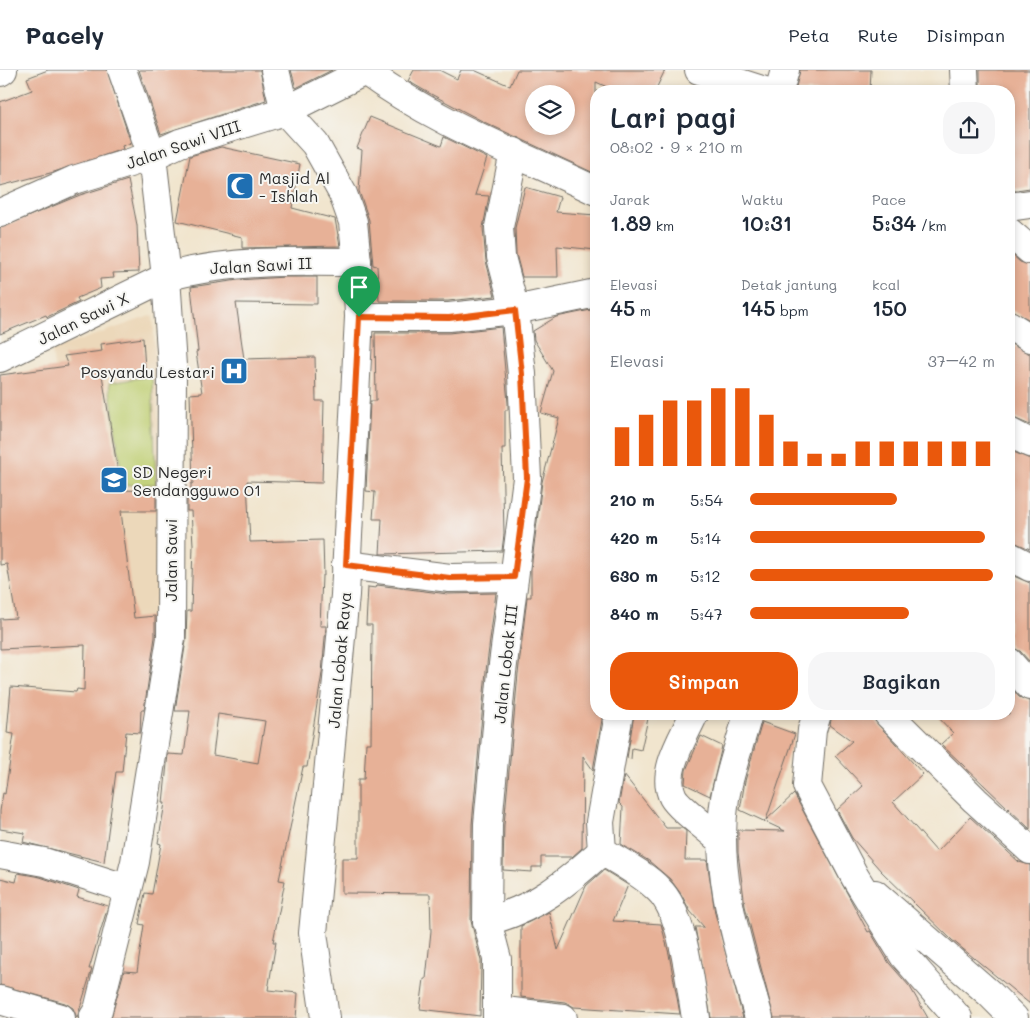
<!DOCTYPE html>
<html lang="id">
<meta charset="utf-8">
<style>
:root{--surface:#fff;--page:#f6f6f7;--text:#1f2937;--muted:#747a83;--line:#e0e1e3;--accent:#ea580c}
body{margin:0;font-family:Mali,sans-serif;background:var(--page);color:var(--text);height:100vh;display:flex;flex-direction:column;font-size:19px;white-space:nowrap}
*{box-sizing:border-box;margin:0}
p{font-size:16px;color:var(--muted)}
.icon{flex:none;width:28px;height:28px;fill:none;stroke:currentColor;stroke-width:2;stroke-linecap:round;stroke-linejoin:round}
.map{position:relative;flex:1;overflow:hidden}
.sheet{position:absolute;left:590px;top:15px;width:425px;height:635px;display:flex;flex-direction:column;background:var(--surface);border-radius:20px;box-shadow:0 2px 8px #0003}
.sheet>*{flex:none}
.tools{position:absolute;left:525px;top:15px;display:grid;gap:10px}
.tools a{display:grid;place-items:center;width:50px;height:50px;border-radius:50%;background:var(--surface);box-shadow:0 2px 8px #0003;font-size:25px}
.pin{position:absolute;display:grid;place-items:center;width:42px;height:42px;color:#fff;margin:-51px -21px;border-radius:50% 50% 50% 0;rotate:-45deg;box-shadow:0 0 5px #0007}
.pin .icon{rotate:45deg}
.round{display:grid;place-items:center;flex:none;width:52px;height:52px;border-radius:20px;background:var(--page)}
.headline{display:flex;align-items:center;justify-content:space-between;height:85px;padding:0 20px}
h1{font-size:28px;font-weight:600;line-height:38px}
.metrics{display:grid;grid-template-columns:repeat(3,1fr);gap:8px;height:85px;padding:5px 20px}
.metrics div{display:grid;align-content:center}
.metrics b{font-size:21px;font-weight:600}
.metrics small{font-size:14px;font-weight:400}
.metrics p{font-size:14px}
.chart{height:140px;padding:10px 20px}
.chart p{display:flex;justify-content:space-between}
.chart svg{width:100%;height:90px;margin-top:5px;stroke:var(--accent);stroke-width:6}
.button{display:flex;gap:10px;margin-top:auto;padding:10px 20px}
.button a{flex:1;height:58px;border-radius:20px;background:var(--accent);color:#fff;font-size:20px;font-weight:600;line-height:58px;text-align:center}
.button a+a{background:var(--page);color:var(--text)}
ul{padding:0 20px;list-style:none;font-size:16px}
li{display:grid;grid-template-columns:80px 60px 1fr;align-items:center;height:38px}
li i{height:12px;border-radius:6px;background:var(--accent)}
header{display:flex;align-items:center;gap:30px;box-sizing:border-box;height:70px;padding:0 25px;background:var(--surface);border-bottom:1px solid var(--line)}
header strong{font-size:24px}
nav{display:flex;gap:28px;margin-inline-start:auto;font-size:18px}
.map>svg:first-child{display:block}
.built{fill:#ecd8ba}
.pitch{fill:#becd6f;stroke:#747c4d}
.building{fill:#e7b197;fill-rule:evenodd}
.lines{fill:none;stroke-linecap:round;stroke-linejoin:round}
.minor-casing{stroke:#706c64;stroke-width:30}
.minor{stroke:#fff;stroke-width:28}
.route-casing{stroke:#fff;stroke-width:10}
.route{stroke:#ea580c;stroke-width:6}
.labels{text-anchor:middle;dominant-baseline:central;stroke-width:4;stroke-linejoin:round;paint-order:stroke}
.street-label{font-size:16px;fill:#2b2b2b;stroke:#f6f6f2}
.poi-label{font-size:16px;fill:#2b2b2b;stroke:#f6f6f2;text-anchor:start}
</style>
<header>
<strong>Pacely</strong>
<nav><a>Peta</a><a>Rute</a><a>Disimpan</a></nav>
</header>
<div class="map">
<svg width="1030" height="948" viewBox="0 0 1030 948">
<rect width="100%" height="100%" fill="#f6f6f2"/>
<filter id="ink" filterUnits="userSpaceOnUse"><feTurbulence type="fractalNoise" baseFrequency=".02" numOctaves="2"/><feDisplacementMap in="SourceGraphic" scale="10" xChannelSelector="R" yChannelSelector="G"/><feConvolveMatrix kernelMatrix="1 2 1 2 8 2 1 2 1" color-interpolation-filters="sRGB"/></filter>
<filter id="wash" filterUnits="userSpaceOnUse"><feTurbulence type="fractalNoise" baseFrequency=".0096" numOctaves="4" result="noise"/><feDisplacementMap in="SourceGraphic" scale="20" xChannelSelector="R" yChannelSelector="G"/><feGaussianBlur stdDeviation="1.12" result="paint"/><feColorMatrix in="noise" values="0 0 0 0 0 0 0 0 0 0 0 0 0 0 0 0 0 1.4 0 .05"/><feComposite in="paint" operator="in"/></filter>
<g filter="url(#wash)">
<rect width="100%" height="100%" fill="#f1e5ce"/>
<!-- built -->
<path class="built" d="M153 245 160 385 161 578 82 584 71 435 52 280Z"/>
<!-- pitch -->
<path class="pitch" d="M152 306 156 414 123 415 109 313Z"/>
<g id="blocks">
<!-- building -->
<g class="building">
<path d="M48 0H107L131 73 122 76 123 79 54 102 0 116V32L32 20 27 8Z"/>
<path d="M139 0H260L266 30 161 64Z"/>
<path d="M291 0H332L296 18Z"/>
<path d="M414 0H439L457 9 461 0H474L510 16 517 0H665L655 21H616L596 12V104L484 52 427 22 408 11ZM534 24H566V56H534Z"/>
<path d="M800 0H871L870 21H795Z"/>
<path d="M980 0H1030V118L1009 121V21H980Z"/>
<path d="M370 47 441 76 444 67 487 88 475 125 489 126 483 158 486 191 495 226 448 231H379L377 196 373 195 369 150 359 121 362 80 357 78Z"/>
<path d="M221 77 300 94 292 138 335 149 340 176 242 178V167L177 151 190 86Z"/>
<path d="M128 110 137 155 139 202 113 203 114 208 100 209 101 218 77 228 79 232 47 247 46 245 0 264V158L80 125Z"/>
<path d="M525 117 560 127 556 142 596 145V180L557 176 558 207H522L516 184 515 158Z"/>
<path d="M1009 182 1020 192 1030 195V250L1009 239Z"/>
<path d="M285 207H317V234L236 233 244 289 315 287 316 331H324L322 413 247 411 250 472 323 470 324 506H322L320 556H326L322 603 307 697H303L279 810 285 811 273 872H276L268 920 298 923 296 948H111L124 901 137 902 144 855 139 854 145 823 152 824 161 774 158 773 165 733H163L168 684 184 685 190 641H175L186 570 187 541H191L193 475 191 441H187V421L191 422V414L193 413 190 324 202 323 196 282 198 281 191 217 238 210ZM218 644 265 651 258 693 213 685Z"/>
<path d="M596 239V644H603L593 700 583 686 582 778 572 787H541V797H532V802L503 800 504 755 518 604 527 527H531V499L542 412 559 348 541 343 553 301 534 270 533 261 556 247Z"/>
<path d="M501 257 508 333V340H505V378H502L504 464 502 481 380 484 382 449H373L375 422 366 421 370 331H376L375 263H449Z"/>
<path d="M143 268 145 299 102 305 121 420 156 421V441H121L134 548 155 546V567L144 640H141L140 663 126 662 122 702H116L104 792 23 772 25 763 0 759V741L3 723 5 724 14 664 7 663 11 617 76 622 77 619 84 620 85 575 0 579V549L16 548 7 494 0 495V305L68 296 64 286 102 281 101 274Z"/>
<path d="M1009 273 1030 284V355L1009 346Z"/>
<path d="M1009 380 1030 389V479L1009 470Z"/>
<path d="M1009 504 1030 513V592L1020 581 1009 577Z"/>
<path d="M377 515 448 524 496 523 486 601 472 754 471 851 481 891 480 946 420 939 424 909H426L431 861 430 824 342 823V788H358V709H364L366 673H371L372 555H366L368 517 376 518Z"/>
<path d="M1009 615 1019 627 1030 631V759L941 674 953 663 935 644H1009Z"/>
<path d="M634 644H649L641 680 632 678 631 689 627 688Z"/>
<path d="M832 644H869L923 704 893 732 937 782 970 747 1019 792 1030 795V934L952 870 881 801 852 768 837 740 863 716 835 686 852 671 830 655Z"/>
<path d="M762 652 795 664 766 750 794 724 868 862 870 861 889 893 910 917 928 948H774L745 836 738 783V760L785 761 740 740 745 711Z"/>
<path d="M701 666 722 676 710 726 685 714 686 700Z"/>
<path d="M624 705 666 758H682L686 761 685 790H707L715 843 743 948H711L695 857H704L690 841 681 824 670 809 649 791 621 774 623 737 619 733Z"/>
<path d="M604 800 628 815 613 851 661 854 669 884 680 944 574 937 565 932 521 927V856L549 842 558 880 586 816Z"/>
<path d="M18 803 40 807 79 820 77 827 108 836 89 899H92L77 948 73 938 65 933 0 915V808L16 812Z"/>
</g>
</g>
</g>
<g filter="url(#ink)">
<use href="#blocks" fill-opacity="0" stroke="#706c64" stroke-width="1"/>
<g class="lines">
<defs>
<g id="minor">
<path d="M275 0 285 41 315 74 343 124 353 152 357 192 359 247 345 525 313 863 325 948"/>
<path d="M699 0 765 21"/>
<path d="M964 0 965 21"/>
<path d="M365 1C434 52 519 84 596 121"/>
<path d="M0 2 3 0"/>
<path d="M779 21 785 0"/>
<path d="M1009 137 1030 134"/>
<path d="M0 143 74 110 152 86 180 73 285 41 365 1"/>
<path d="M1009 162 1030 180"/>
<path d="M359 247H449L515 240 596 223"/>
<path d="M1009 255 1030 268"/>
<path d="M0 288 166 207C228 190 293 191 357 192"/>
<path d="M1009 362 1030 373"/>
<path d="M1009 486 1030 497"/>
<path d="M346 495 450 508 514 507"/>
<path d="M1009 592 1030 616"/>
<path d="M619 644 600 752 602 781C620 792 645 805 659 820 684 844 690 914 696 948"/>
<path d="M694 644C684 667 660 702 673 727 679 738 711 761 721 771"/>
<path d="M748 644C741 671 730 700 725 728 713 803 739 877 759 948"/>
<path d="M817 644 812 660 807 716 855 807 904 886 958 948"/>
<path d="M888 644 975 730 1030 780"/>
<path d="M0 784 44 792 128 819"/>
<path d="M875 824 990 924 1014 948"/>
<path d="M487 851C536 839 565 814 602 781"/>
<path d="M0 930 61 948"/>
<path d="M497 940 563 948"/>
<path d="M93 948 98 940 135 792 171 568 172 296 166 207 152 86 122 0"/>
<path d="M497 948V889L487 851 488 754 502 602 527 408 522 304 515 240 501 187 499 157 514 82"/>
</g>
</defs>
<!-- minor casing -->
<use href="#minor" class="minor-casing"/>
<!-- minor -->
<use href="#minor" class="minor"/>
</g>
</g>
<g class="lines" filter="url(#ink)">
<defs>
<path id="route" d="M515 240 522 304 527 408 514 507 450 508 346 495 359 247 449 248Z"/>
</defs>
<!-- route casing -->
<use href="#route" class="route-casing"/>
<!-- route -->
<use href="#route" class="route"/>
</g>
<!-- icons -->
<defs>
<symbol id="mosque-square" viewBox="-11 -11 22 22"><rect x="-9" y="-9" width="18" height="18" rx="4" fill="#1f6fb2" stroke="#f6f6f2"/><path d="M3.5-4.9A6 6 0 1 0 3.5 4.9A5 5 0 1 1 3.5-4.9Z" fill="#fff"/></symbol>
<symbol id="hospital-square" viewBox="-11 -11 22 22"><rect x="-9" y="-9" width="18" height="18" rx="4" fill="#1f6fb2" stroke="#f6f6f2"/><path d="M-5-5h3v3.5h4V-5h3V5h-3V1.5h-4V5h-3Z" fill="#fff"/></symbol>
<symbol id="school-square" viewBox="-11 -11 22 22"><rect x="-9" y="-9" width="18" height="18" rx="4" fill="#1f6fb2" stroke="#f6f6f2"/><path d="M0-5L7-2L0 1L-7-2ZM-4 1L0 2.5L4 1V4Q0 6-4 4Z" fill="#fff"/></symbol>
</defs>
<g fill-rule="evenodd">
<use href="#mosque-square" x="224" y="100" width="32" height="32"/>
<use href="#hospital-square" x="218" y="285" width="32" height="32"/>
<use href="#school-square" x="98" y="394" width="32" height="32"/>
</g>
<g class="labels">
<!-- street labels -->
<g class="street-label">
<text transform="translate(183 74) rotate(-19)">Jalan Sawi VIII</text>
<text transform="translate(261 195) rotate(-3)">Jalan Sawi II</text>
<text transform="translate(83 248) rotate(-26)">Jalan Sawi X</text>
<text transform="translate(170 490) rotate(-90)">Jalan Sawi</text>
<text transform="translate(339 590) rotate(-85)">Jalan Lobak Raya</text>
<text transform="translate(505 594) rotate(-84)">Jalan Lobak III</text>
</g>
<!-- poi labels -->
<g class="poi-label">
<text x="259" y="107">Masjid Al<tspan x="259" dy="18">- Ishlah</tspan></text>
<text x="215" y="301" text-anchor="end">Posyandu Lestari</text>
<text x="133" y="401">SD Negeri<tspan x="133" dy="18">Sendangguwo 01</tspan></text>
</g>
</g>
</svg>
<div class="tools">
<a><svg class="icon" aria-label="layers" viewBox="0 0 24 24"><path d="M12 4l9 5-9 5-9-5zM3 14l9 5 9-5"/></svg></a>
</div>
<div class="pin" style="left:359px;top:247px;background:#1e9e55"><svg class="icon" aria-label="arrive" viewBox="0 0 24 24"><path d="M6 21V4h12l-3 4 3 4H6"/></svg></div>
<section class="sheet">
<div class="headline"><div><h1>Lari pagi</h1><p>08:02 · 9 × 210 m</p></div><a class="round"><svg class="icon" aria-label="share" viewBox="0 0 24 24"><path d="M12 15V3M7 8l5-5 5 5M5 13v7h14v-7"/></svg></a></div>
<div class="metrics">
<div><p>Jarak</p><b>1.89<small> km</small></b></div>
<div><p>Waktu</p><b>10:31</b></div>
<div><p>Pace</p><b>5:34<small> /km</small></b></div>
</div>
<div class="metrics">
<div><p>Elevasi</p><b>45<small> m</small></b></div>
<div><p>Detak jantung</p><b>145<small> bpm</small></b></div>
<div><p>kcal</p><b>150</b></div>
</div>
<div class="chart"><p><span>Elevasi</span>37–42 m</p>
<svg viewBox="0 0 160 44" preserveAspectRatio="none"><path d="M5 44V25M15 44V19M25 44V12M35 44V12M45 44V6M55 44V6M65 44V19M75 44V32M85 44V38M95 44V38M105 44V32M115 44V32M125 44V32M135 44V32M145 44V32M155 44V32"/></svg>
</div>
<ul>
<li><b>210 m</b>5:54<i style="width:60%"></i></li>
<li><b>420 m</b>5:14<i style="width:96%"></i></li>
<li><b>630 m</b>5:12<i style="width:99%"></i></li>
<li><b>840 m</b>5:47<i style="width:65%"></i></li>
</ul>
<div class="button"><a>Simpan</a><a>Bagikan</a></div>
</section>
</div>
